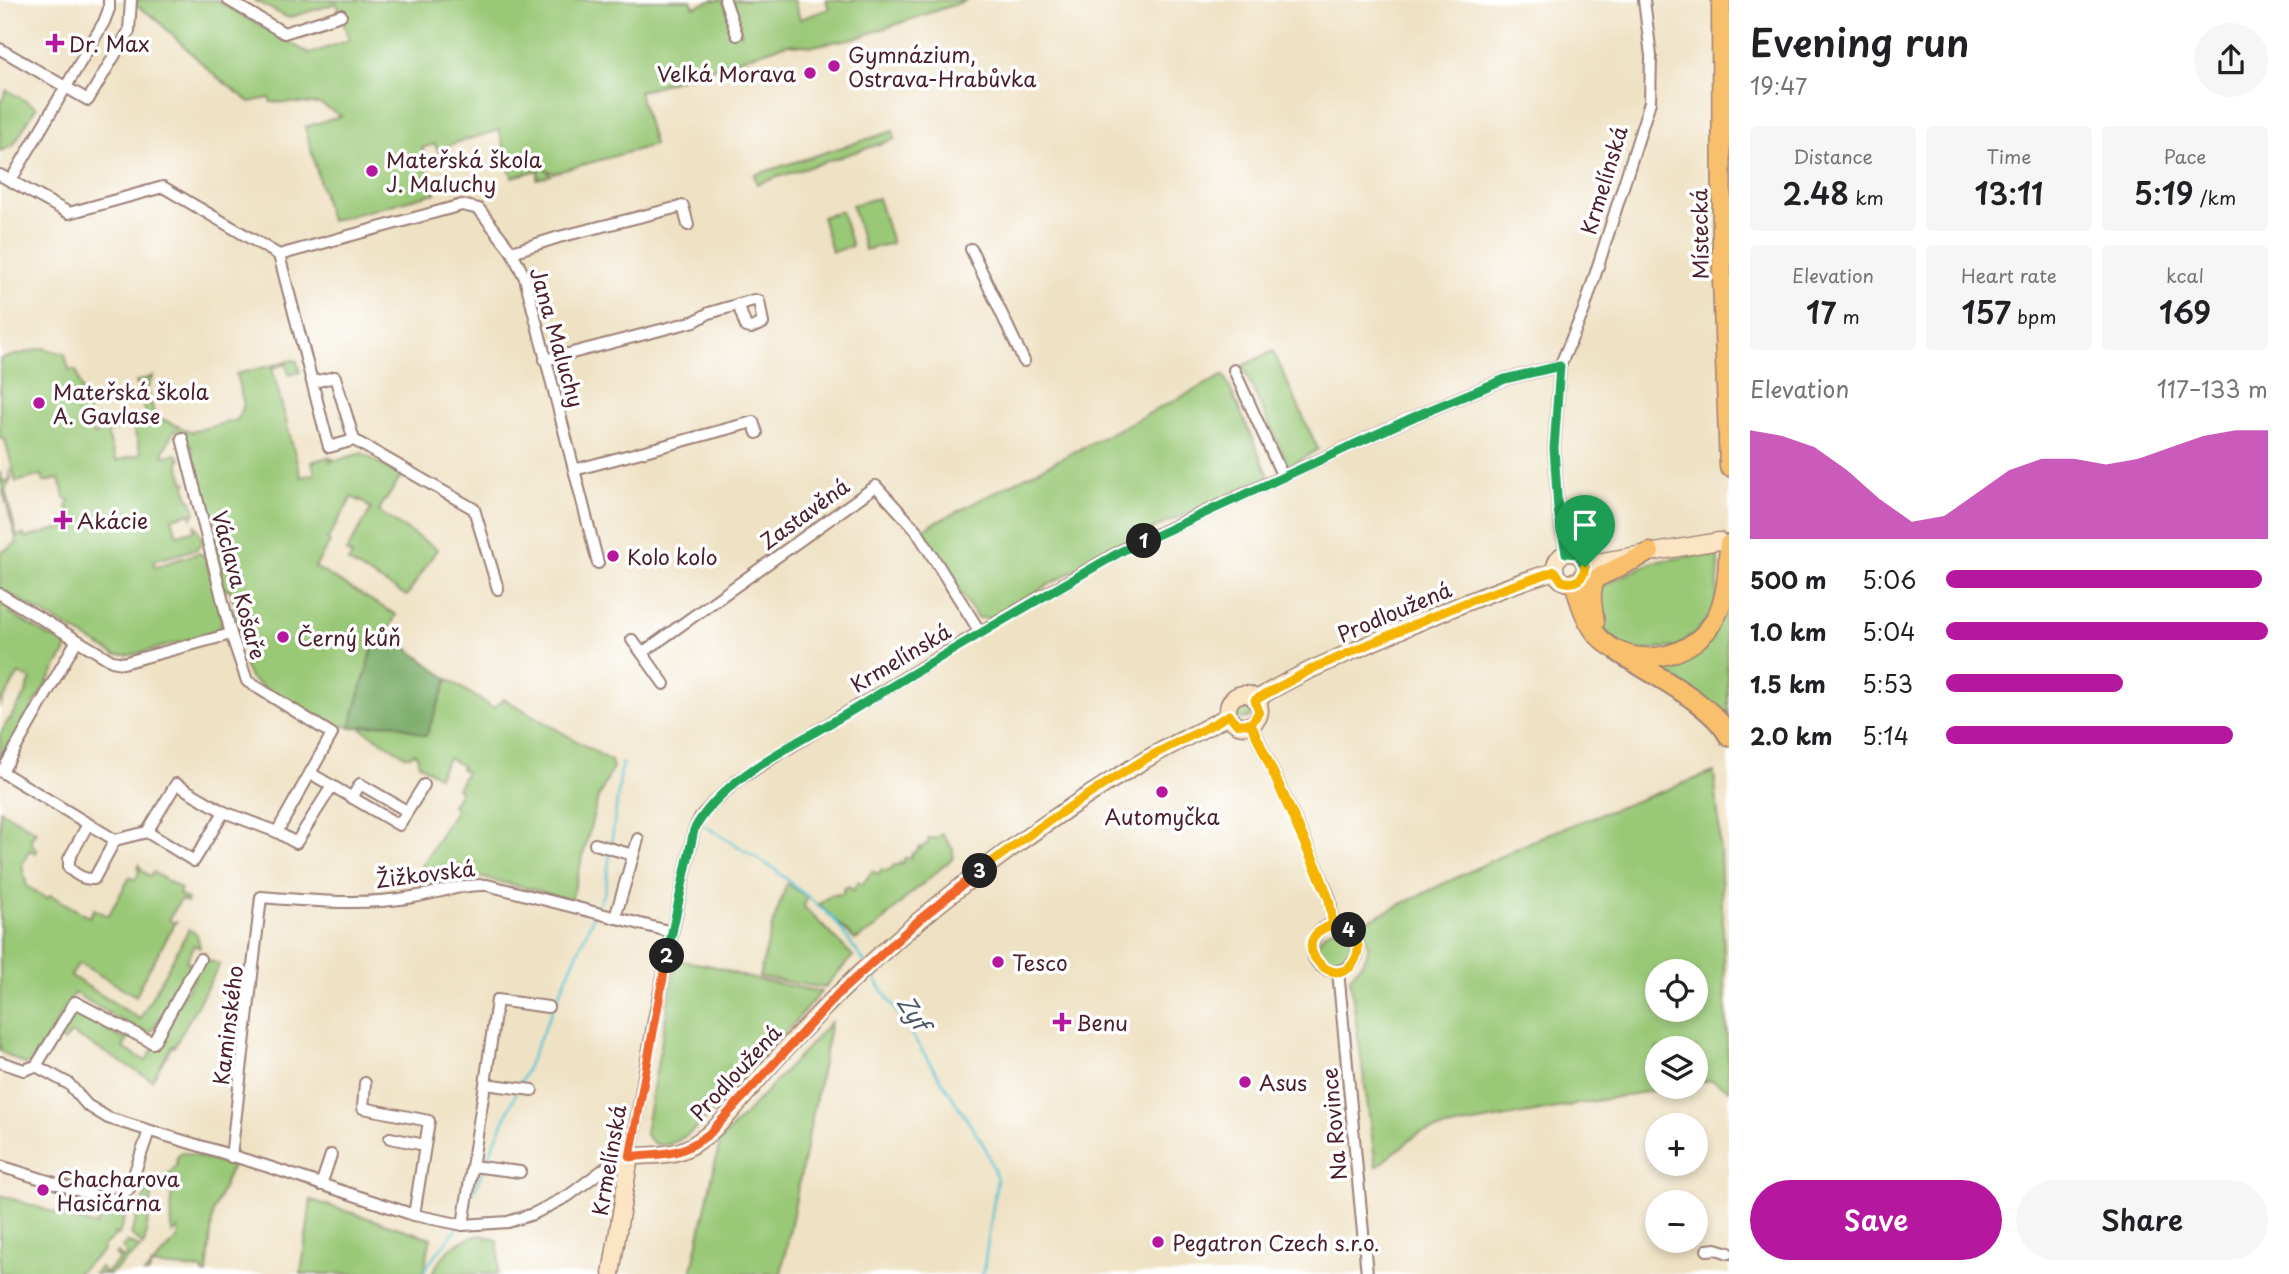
<!DOCTYPE html>
<meta charset="utf-8">
<style>
:root{--surface:#fff;--page:#f6f6f6;--text:#202124;--muted:#757577;--accent:#b5179e}
body{margin:0;font-family:"Playpen Sans",sans-serif;background:var(--page);color:var(--text);height:100vh;display:flex;flex-direction:column;font-size:26px;white-space:nowrap}
*{box-sizing:border-box;margin:0}
p{font-size:23px;color:var(--muted)}
.icon{flex:none;width:38px;height:38px;fill:none;stroke:currentColor;stroke-width:2;stroke-linecap:round;stroke-linejoin:round}
.map{position:relative;flex:1;overflow:hidden}
.drawer{display:flex;flex-direction:column;background:var(--surface);width:560px}
.drawer>*{flex:none}
.tools{position:absolute;left:1645px;top:959px;display:grid;gap:14px}
.tools a{display:grid;place-items:center;width:63px;height:63px;border-radius:50%;background:var(--surface);box-shadow:0 4px 10px #0003;font-size:35px}
.pin{position:absolute;display:grid;place-items:center;width:60px;height:60px;color:#fff;margin:-72px -30px;border-radius:50% 50% 50% 0;rotate:-45deg;box-shadow:0 0 7px #0007}
.pin .icon{rotate:45deg}
.km{position:absolute;width:35px;height:35px;margin:-18px;border-radius:50%;background:#222;color:#fff;font-size:19px;line-height:35px;text-align:center}
.round{display:grid;place-items:center;flex:none;width:74px;height:74px;border-radius:37px;background:var(--page)}
.overview{display:flex;align-items:center;justify-content:space-between;height:119px;padding:0 21px}
h1{font-size:38px;font-weight:600;line-height:52px}
.figures{display:grid;grid-template-columns:repeat(3,1fr);gap:10px;height:119px;padding:7px 21px}
.figures div{display:grid;align-content:center;border-radius:7px;background:var(--page);text-align:center}
.figures b{font-size:30px;font-weight:600}
.figures small{font-size:19px;font-weight:400}
.figures p{font-size:19px}
.chart{height:196px;padding:14px 21px}
.chart p{display:flex;justify-content:space-between}
.chart svg{width:100%;height:126px;margin-top:7px;fill:var(--accent);opacity:.7}
.action{display:flex;gap:14px;margin-top:auto;padding:14px 21px}
.action a{flex:1;height:80px;border-radius:42px;background:var(--accent);color:#fff;font-size:28px;font-weight:600;line-height:80px;text-align:center}
.action a+a{background:var(--page);color:var(--text)}
ul{padding:0 21px;list-style:none;font-size:23px}
li{display:grid;grid-template-columns:112px 84px 1fr;align-items:center;height:52px}
li i{height:18px;border-radius:9px;background:var(--accent)}
main{display:flex;flex:1;min-height:0}
.map>svg:first-child{display:block}
.green{fill:#99c876;stroke:#727450;stroke-width:2;fill-rule:evenodd}
.forest{fill:#7aac67;stroke:#626649;stroke-width:2}
.lines{fill:none;stroke-linecap:round;stroke-linejoin:round}
.stream{stroke:#59c4d2;stroke-width:2.5}
.minor-casing{stroke:#9c8078;stroke-width:14}
.secondary-casing{stroke:#9c8078;stroke-width:19}
.trunk-casing{stroke:#9c8078;stroke-width:21}
.motorway-casing{stroke:#9c8078;stroke-width:23}
.minor{stroke:#fff;stroke-width:10}
.secondary{stroke:#fce5c4;stroke-width:16}
.trunk{stroke:#f8bf6c;stroke-width:18}
.motorway{stroke:#f8bf6c;stroke-width:19}
.split-1-casing{stroke:#fff;stroke-width:14}
.split-2-casing{stroke:#fff;stroke-width:14}
.split-3-casing{stroke:#fff;stroke-width:14}
.split-4-casing{stroke:#fff;stroke-width:14}
.split-5-casing{stroke:#fff;stroke-width:14}
.split-1{stroke:#22a559;stroke-width:9}
.split-2{stroke:#22a559;stroke-width:9}
.split-3{stroke:#f0652b;stroke-width:9}
.split-4{stroke:#f5b400;stroke-width:9}
.split-5{stroke:#f5b400;stroke-width:9}
.poi-dot{fill:#b5179e;stroke:#fff;stroke-width:2.5}
.labels{text-anchor:middle;dominant-baseline:central;stroke-width:7;stroke-linejoin:round;paint-order:stroke}
.poi-label{font-size:21px;fill:#4a1f2b;stroke:#fff;text-anchor:start}
.street-label{font-size:21px;fill:#4a1f2b;stroke:#fff}
.water-label{font-size:23px;font-style:italic;fill:#4f5965;stroke:#fff}
</style>
<main>
<div class="map">
<svg width="1729" height="1274" viewBox="0 0 1729 1274">
<rect width="100%" height="100%" fill="#fff"/>
<filter id="ink" filterUnits="userSpaceOnUse"><feTurbulence type="fractalNoise" baseFrequency=".0143" numOctaves="2"/><feDisplacementMap in="SourceGraphic" scale="14" xChannelSelector="R" yChannelSelector="G"/><feConvolveMatrix kernelMatrix="1 2 1 2 8 2 1 2 1" color-interpolation-filters="sRGB"/></filter>
<filter id="wash" filterUnits="userSpaceOnUse"><feTurbulence type="fractalNoise" baseFrequency=".00686" numOctaves="4" result="noise"/><feDisplacementMap in="SourceGraphic" scale="28" xChannelSelector="R" yChannelSelector="G"/><feGaussianBlur stdDeviation="1.57" result="paint"/><feColorMatrix in="noise" values="0 0 0 0 0 0 0 0 0 0 0 0 0 0 0 0 0 1.4 0 .05"/><feComposite in="paint" operator="in"/></filter>
<g filter="url(#wash)">
<rect width="100%" height="100%" fill="#efe2c4"/>
<!-- green -->
<g class="green">
<path d="M136 0H216L310 54 349 40 337 3 288 18 254 0H691L694 7 713 0H722L742 35 734 10V0H794L800 19 829 9 826 0H968L859 37 813 46 787 44 639 92 654 145 554 173 545 169 551 175 537 179 539 170 512 177 499 130 452 144 439 153 435 144 422 148 435 193 330 221 305 127 341 116 320 104 271 102 269 98 250 102 214 75 156 19 136 5Z"/>
<path d="M7 90 36 107 13 146 0 151V103Z"/>
<path d="M893 131 895 139 757 184 754 175Z"/>
<path d="M878 198 892 243 865 250 852 205Z"/>
<path d="M841 211 852 246 832 252 822 217Z"/>
<path d="M43 348 65 354 69 370H76L94 435H97L100 424 116 420 118 429 107 433 116 461 141 454 133 426 123 428 120 419 146 414 136 382 153 376 147 389 155 416 191 432 237 420 244 405 236 374 294 360 297 361 300 372 289 375 286 364 272 368 301 477 315 474 312 462 314 461 329 457 333 459 329 461V462L362 453 401 476 386 500H384L379 512 437 549 407 596 348 562 352 555 346 552 371 509 360 499 359 501 352 497 327 540 330 542 315 567 396 615 381 646 374 645 350 727 343 726 338 732 262 687 250 678 244 665 250 663 241 632 235 633 229 613 236 610 230 589 223 590 220 570 223 569 221 563H217L215 556 217 553 205 519 207 517 200 496 203 494 191 445 186 446 180 432 174 430 163 452 164 456 177 454 181 460 178 461 184 482 187 483 185 485 188 498 192 500 195 513 192 518 191 513 172 518 177 535 195 530 194 525H196L203 541 197 549 153 561 155 567 198 553 205 556 222 619 221 627 215 633 132 655H116L0 589V553L17 543 0 480V472L3 482 10 480 9 470 11 479 5 490 17 536 24 534 25 538 72 525 67 506 70 501 65 498 59 479 44 482 42 475 16 482 5 439H0V359Z"/>
<path d="M1273 351 1318 449 1289 467 1242 366Z"/>
<path d="M1224 375 1269 476 1122 543 990 618H977L921 530Z"/>
<path d="M1717 552 1719 570 1715 610 1684 646 1632 652 1607 635 1602 627 1598 595 1600 586 1653 562Z"/>
<path d="M3 601 13 607 10 613 52 638 56 633C64 637 69 642 65 652L0 764V734L9 719 11 720 12 715 27 692 26 690 31 680 19 673 0 705V606Z"/>
<path d="M1725 610 1729 724 1653 664Z"/>
<path d="M448 679 493 708 504 699 611 761 613 768 598 798 571 901 536 890 474 876 424 887 421 868 455 810 452 805 460 791 457 788 466 772 461 769 462 766 448 758 438 776 419 764 417 755 414 753 410 756H406L359 727 393 723 426 736Z"/>
<circle cx="1244" cy="710" r="9"/>
<path d="M1714 772 1719 824 1729 1090 1711 1080 1696 1083V1048H1657V1087H1672L1419 1133 1376 1167 1350 977C1368 956 1375 951 1360 924L1545 835ZM1657 971H1696V1010H1657Z"/>
<path d="M0 810 36 831 31 839 33 846 38 849 36 853 30 850 22 865 27 886 47 899 50 895 89 917 94 909 108 916 130 877 135 880 138 875 139 864 142 871 150 876 153 872 181 889 179 894 188 899 187 902 181 899 169 919 173 923 176 922 140 985 141 986 136 996 79 963 71 976 140 1019 189 929 197 934 200 948 194 945 186 961 193 965 151 1032 139 1031 74 993 32 1063 26 1065 0 1051Z"/>
<path d="M942 834 953 849V858L907 897 876 928 855 940 819 904 831 895 843 894V889L849 886 853 891 858 882 862 885 872 871 878 874 882 869 885 871 891 869 894 865H900L901 862 904 863V858H911L912 853H915L919 847 920 849 924 845 928 844V839L937 838Z"/>
<path d="M787 883 807 897 804 907 853 956 824 988 759 977 773 923Z"/>
<circle cx="1336" cy="947" r="18"/>
<path d="M202 958 220 964 174 1047 172 1046 152 1080 71 1033 64 1042 57 1038 76 1009H82L80 1014 123 1039 127 1034 130 1036 123 1048 146 1061 203 961Z"/>
<path d="M676 960 713 966 745 977 821 992 730 1097 721 1104 712 1097 718 1106C708 1119 670 1156 652 1142 649 1140 647 1136 645 1133Z"/>
<path d="M831 1022 781 1274H691L720 1141Z"/>
<path d="M182 1152 232 1166 213 1212 207 1274H203V1270L151 1265 149 1274H144L178 1238V1229L172 1234 171 1188 178 1187 159 1185 177 1165 176 1159Z"/>
<path d="M154 1184V1185L144 1246 131 1234 145 1195Z"/>
<path d="M0 1195 96 1226 104 1204 127 1210 119 1235 114 1233 115 1236 104 1245 103 1251 76 1274H0Z"/>
<path d="M311 1200 431 1238 423 1274H301Z"/>
<path d="M481 1235 497 1240 499 1254 498 1274H432C443 1252 457 1239 481 1235Z"/>
<path d="M128 1242 141 1248 110 1274H94L100 1267 105 1273 120 1260 115 1254 117 1252 122 1258 127 1254 122 1247Z"/>
</g>
<!-- forest -->
<path class="forest" d="M388 633 448 679 426 736 393 723 350 728 374 644 381 645Z"/>
<g class="lines">
<!-- stream -->
<g class="stream">
<path d="M705 826 773 868 833 918 865 963"/>
<path d="M611 846 622 763"/>
<path d="M596 910 605 890 610 853"/>
<path d="M870 971 985 1147 997 1179 983 1274"/>
<path d="M520 1084 593 917"/>
<path d="M485 1164 516 1093"/>
<path d="M473 1193 483 1170"/>
<path d="M424 1274 426 1267 457 1228"/>
</g>
</g>
</g>
<g filter="url(#ink)">
<g class="lines">
<defs>
<g id="minor">
<path d="M228 0 284 33 341 15"/>
<path d="M725 0 737 35"/>
<path d="M0 49 88 100 129 31 131 0"/>
<path d="M0 175 69 213 163 187 279 255 329 447 354 440 474 509 498 589"/>
<path d="M11 180 104 22 109 9V0"/>
<path d="M971 249 1024 361"/>
<path d="M512 252 559 237 683 206 688 225"/>
<path d="M279 255 462 205 479 209 512 252 525 278 598 563"/>
<path d="M545 360 695 321 709 313 754 300 759 301 763 323 751 328 746 327 738 304"/>
<path d="M1560 366 1584 310 1650 102 1651 56 1644 0"/>
<path d="M1234 370 1283 477"/>
<path d="M313 382 335 377 354 440"/>
<path d="M182 438 231 634 247 681 332 734 277 832"/>
<path d="M574 470 753 422 757 433"/>
<path d="M0 594 112 661 123 663 231 634"/>
<path d="M77 640 2 772 115 840 147 832"/>
<path d="M632 640 642 653"/>
<path d="M664 684 642 653 876 486 916 530 980 632"/>
<path d="M1251 724 1318 869 1330 899 1333 925"/>
<path d="M310 773 399 825 424 785"/>
<path d="M176 784 224 812 194 861 147 832Z"/>
<path d="M352 798 360 784 407 811"/>
<path d="M224 812 277 832 296 843 332 786"/>
<path d="M88 824 69 859V868C76 875 84 880 94 879L115 840"/>
<path d="M595 844 633 855"/>
<path d="M615 918 638 839"/>
<circle cx="1335" cy="948" r="23"/>
<path d="M1338 971 1367 1274"/>
<path d="M0 1062 24 1070 36 1066 75 1002 153 1043 200 959"/>
<path d="M36 1066 69 1084 87 1105 108 1118 266 1166 414 1215 463 1225 508 1222 533 1214 568 1196 612 1163 630 1157 654 1019 694 830 701 816 714 802 738 780 777 755 980 632 1122 550 1418 415 1505 379 1560 366 1554 448 1558 510 1566 553"/>
<path d="M365 1083 363 1108 429 1121 414 1215"/>
<path d="M485 1084 497 1000 548 1007"/>
<path d="M390 1138 425 1145"/>
<path d="M231 1157 261 897C310 901 364 906 413 897 438 893 461 884 487 885L672 932"/>
<path d="M0 1166 109 1200 117 1198 129 1189 149 1131"/>
<path d="M472 1166 520 1172"/>
<path d="M321 1185 331 1155"/>
<path d="M463 1225 485 1084 532 1090"/>
<path d="M1707 1250 1716 1249 1729 1253"/>
</g>
<g id="secondary">
<circle cx="1570" cy="568" r="15"/>
<path d="M1585 564 1719 541"/>
<circle cx="1244" cy="710" r="16"/>
<path d="M1255 700C1294 675 1338 658 1380 639 1438 614 1495 589 1555 571"/>
<path d="M611 1274 630 1157C653 1154 675 1158 696 1143 725 1124 746 1093 769 1067 798 1034 829 1002 861 972 947 892 1040 823 1140 763 1169 745 1200 732 1229 715"/>
</g>
<g id="trunk">
<path d="M1721 0 1722 280 1729 467"/>
<path d="M1574 582C1579 601 1585 621 1598 636 1631 672 1694 660 1716 617 1728 595 1727 569 1729 544"/>
<path d="M1595 622C1593 606 1588 592 1597 578L1650 552"/>
</g>
<path id="motorway" d="M1620 653C1651 674 1712 703 1729 736"/>
</defs>
<!-- minor casing -->
<use href="#minor" class="minor-casing"/>
<!-- secondary casing -->
<use href="#secondary" class="secondary-casing"/>
<!-- trunk casing -->
<use href="#trunk" class="trunk-casing"/>
<!-- motorway casing -->
<use href="#motorway" class="motorway-casing"/>
<!-- minor -->
<use href="#minor" class="minor"/>
<!-- secondary -->
<use href="#secondary" class="secondary"/>
<!-- trunk -->
<use href="#trunk" class="trunk"/>
<!-- motorway -->
<use href="#motorway" class="motorway"/>
</g>
</g>
<g class="lines" filter="url(#ink)">
<defs>
<path id="split-1" d="M1144 541 1418 415 1505 379 1560 366 1554 448 1558 510 1566 553 1578 554 1585 567"/>
<path id="split-2" d="M667 956 694 830C723 775 801 742 853 710 942 655 1032 603 1122 551L1144 541"/>
<path id="split-3" d="M667 956 630 1157C666 1152 677 1158 709 1134L838 994 919 920 980 871"/>
<path id="split-4" d="M980 871C1032 831 1086 795 1142 761 1170 745 1201 732 1229 715L1237 724H1251L1329 899 1333 925C1279 940 1341 1001 1357 955 1360 946 1356 937 1349 930"/>
<path id="split-5" d="M1349 930 1341 925H1333L1329 899 1318 869 1251 724 1259 712 1255 700 1312 669 1431 617 1477 598 1555 571 1562 581C1574 585 1584 580 1585 567"/>
</defs>
<!-- split-1 casing -->
<use href="#split-1" class="split-1-casing"/>
<!-- split-2 casing -->
<use href="#split-2" class="split-2-casing"/>
<!-- split-3 casing -->
<use href="#split-3" class="split-3-casing"/>
<!-- split-4 casing -->
<use href="#split-4" class="split-4-casing"/>
<!-- split-5 casing -->
<use href="#split-5" class="split-5-casing"/>
<!-- split-1 -->
<use href="#split-1" class="split-1"/>
<!-- split-2 -->
<use href="#split-2" class="split-2"/>
<!-- split-3 -->
<use href="#split-3" class="split-3"/>
<!-- split-4 -->
<use href="#split-4" class="split-4"/>
<!-- split-5 -->
<use href="#split-5" class="split-5"/>
</g>
<!-- markers -->
<g class="poi-dot">
<path d="M51.5 32.5h7v7h7v7h-7v7h-7v-7h-7v-7h7z"/>
<circle cx="834" cy="66" r="7"/>
<circle cx="810" cy="73" r="7"/>
<circle cx="372" cy="171" r="7"/>
<circle cx="39" cy="403" r="7"/>
<path d="M59.5 509.5h7v7h7v7h-7v7h-7v-7h-7v-7h7z"/>
<circle cx="613" cy="556" r="7"/>
<circle cx="283" cy="637" r="7"/>
<circle cx="1162" cy="792" r="7"/>
<circle cx="998" cy="962" r="7"/>
<path d="M1058.5 1011.5h7v7h7v7h-7v7h-7v-7h-7v-7h7z"/>
<circle cx="1245" cy="1082" r="7"/>
<circle cx="43" cy="1190" r="7"/>
<circle cx="1158" cy="1242" r="7"/>
</g>
<g class="labels">
<!-- poi labels -->
<g class="poi-label">
<text x="69" y="43">Dr. Max</text>
<text x="848" y="54">Gymnázium,<tspan x="848" dy="24">Ostrava-Hrabůvka</tspan></text>
<text x="796" y="73" text-anchor="end">Velká Morava</text>
<text x="386" y="159">Mateřská škola<tspan x="386" dy="24">J. Maluchy</tspan></text>
<text x="53" y="391">Mateřská škola<tspan x="53" dy="24">A. Gavlase</tspan></text>
<text x="77" y="520">Akácie</text>
<text x="627" y="556">Kolo kolo</text>
<text x="297" y="637">Černý kůň</text>
<text x="1162" y="816" text-anchor="middle">Automyčka</text>
<text x="1012" y="962">Tesco</text>
<text x="1076" y="1022">Benu</text>
<text x="1259" y="1082">Asus</text>
<text x="57" y="1178">Chacharova<tspan x="57" dy="24">Hasičárna</tspan></text>
<text x="1172" y="1242">Pegatron Czech s.r.o.</text>
</g>
<!-- street labels -->
<g class="street-label">
<text transform="translate(1603 180) rotate(-73)">Krmelínská</text>
<text transform="translate(1699 234) rotate(-91)">Místecká</text>
<text transform="translate(558 337) rotate(74)">Jana Maluchy</text>
<text transform="translate(804 513) rotate(-36)">Zastavěná</text>
<text transform="translate(240 585) rotate(75)">Václava Košaře</text>
<text transform="translate(1394 611) rotate(-23)">Prodloužená</text>
<text transform="translate(900 657) rotate(-31)">Krmelínská</text>
<text transform="translate(425 873) rotate(-7)">Žižkovská</text>
<text transform="translate(227 1025) rotate(-83)">Kaminského</text>
<text transform="translate(735 1072) rotate(-47)">Prodloužená</text>
<text transform="translate(1333 1124) rotate(-95)">Na Rovince</text>
<text transform="translate(608 1160) rotate(-80)">Krmelínská</text>
</g>
<!-- water labels -->
<g class="water-label">
<text transform="translate(914 1012) rotate(56)">Zyf</text>
</g>
</g>
</svg>
<div class="tools">
<a><svg class="icon" aria-label="locate" viewBox="0 0 24 24"><circle cx="12" cy="12" r="6"/><path d="M12 2v4M12 18v4M2 12h4M18 12h4"/></svg></a>
<a><svg class="icon" aria-label="layers" viewBox="0 0 24 24"><path d="M12 4l9 5-9 5-9-5zM3 14l9 5 9-5"/></svg></a>
<a>+</a>
<a>−</a>
</div>
<div class="pin" style="left:1585px;top:567px;background:#1e9e55"><svg class="icon" aria-label="arrive" viewBox="0 0 24 24"><path d="M6 21V4h12l-3 4 3 4H6"/></svg></div>
<b class="km" style="left:1144px;top:541px">1</b>
<b class="km" style="left:667px;top:956px">2</b>
<b class="km" style="left:980px;top:871px">3</b>
<b class="km" style="left:1349px;top:930px">4</b>
</div>
<section class="drawer">
<div class="overview"><div><h1>Evening run</h1><p>19:47</p></div><a class="round"><svg class="icon" aria-label="share" viewBox="0 0 24 24"><path d="M12 15V3M7 8l5-5 5 5M5 13v7h14v-7"/></svg></a></div>
<div class="figures">
<div><p>Distance</p><b>2.48<small> km</small></b></div>
<div><p>Time</p><b>13:11</b></div>
<div><p>Pace</p><b>5:19<small> /km</small></b></div>
</div>
<div class="figures">
<div><p>Elevation</p><b>17<small> m</small></b></div>
<div><p>Heart rate</p><b>157<small> bpm</small></b></div>
<div><p>kcal</p><b>169</b></div>
</div>
<div class="chart"><p><span>Elevation</span>117–133 m</p>
<svg viewBox="0 0 160 44" preserveAspectRatio="none"><path d="M0 44V6L10 8L20 12L30 20L40 30L50 38L60 36L70 28L80 20L90 16L100 16L110 18L120 16L130 12L140 8L150 6L160 6V44z"/></svg>
</div>
<ul>
<li><b>500 m</b>5:06<i style="width:98%"></i></li>
<li><b>1.0 km</b>5:04<i style="width:100%"></i></li>
<li><b>1.5 km</b>5:53<i style="width:55%"></i></li>
<li><b>2.0 km</b>5:14<i style="width:89%"></i></li>
</ul>
<div class="action"><a>Save</a><a>Share</a></div>
</section>
</main>
